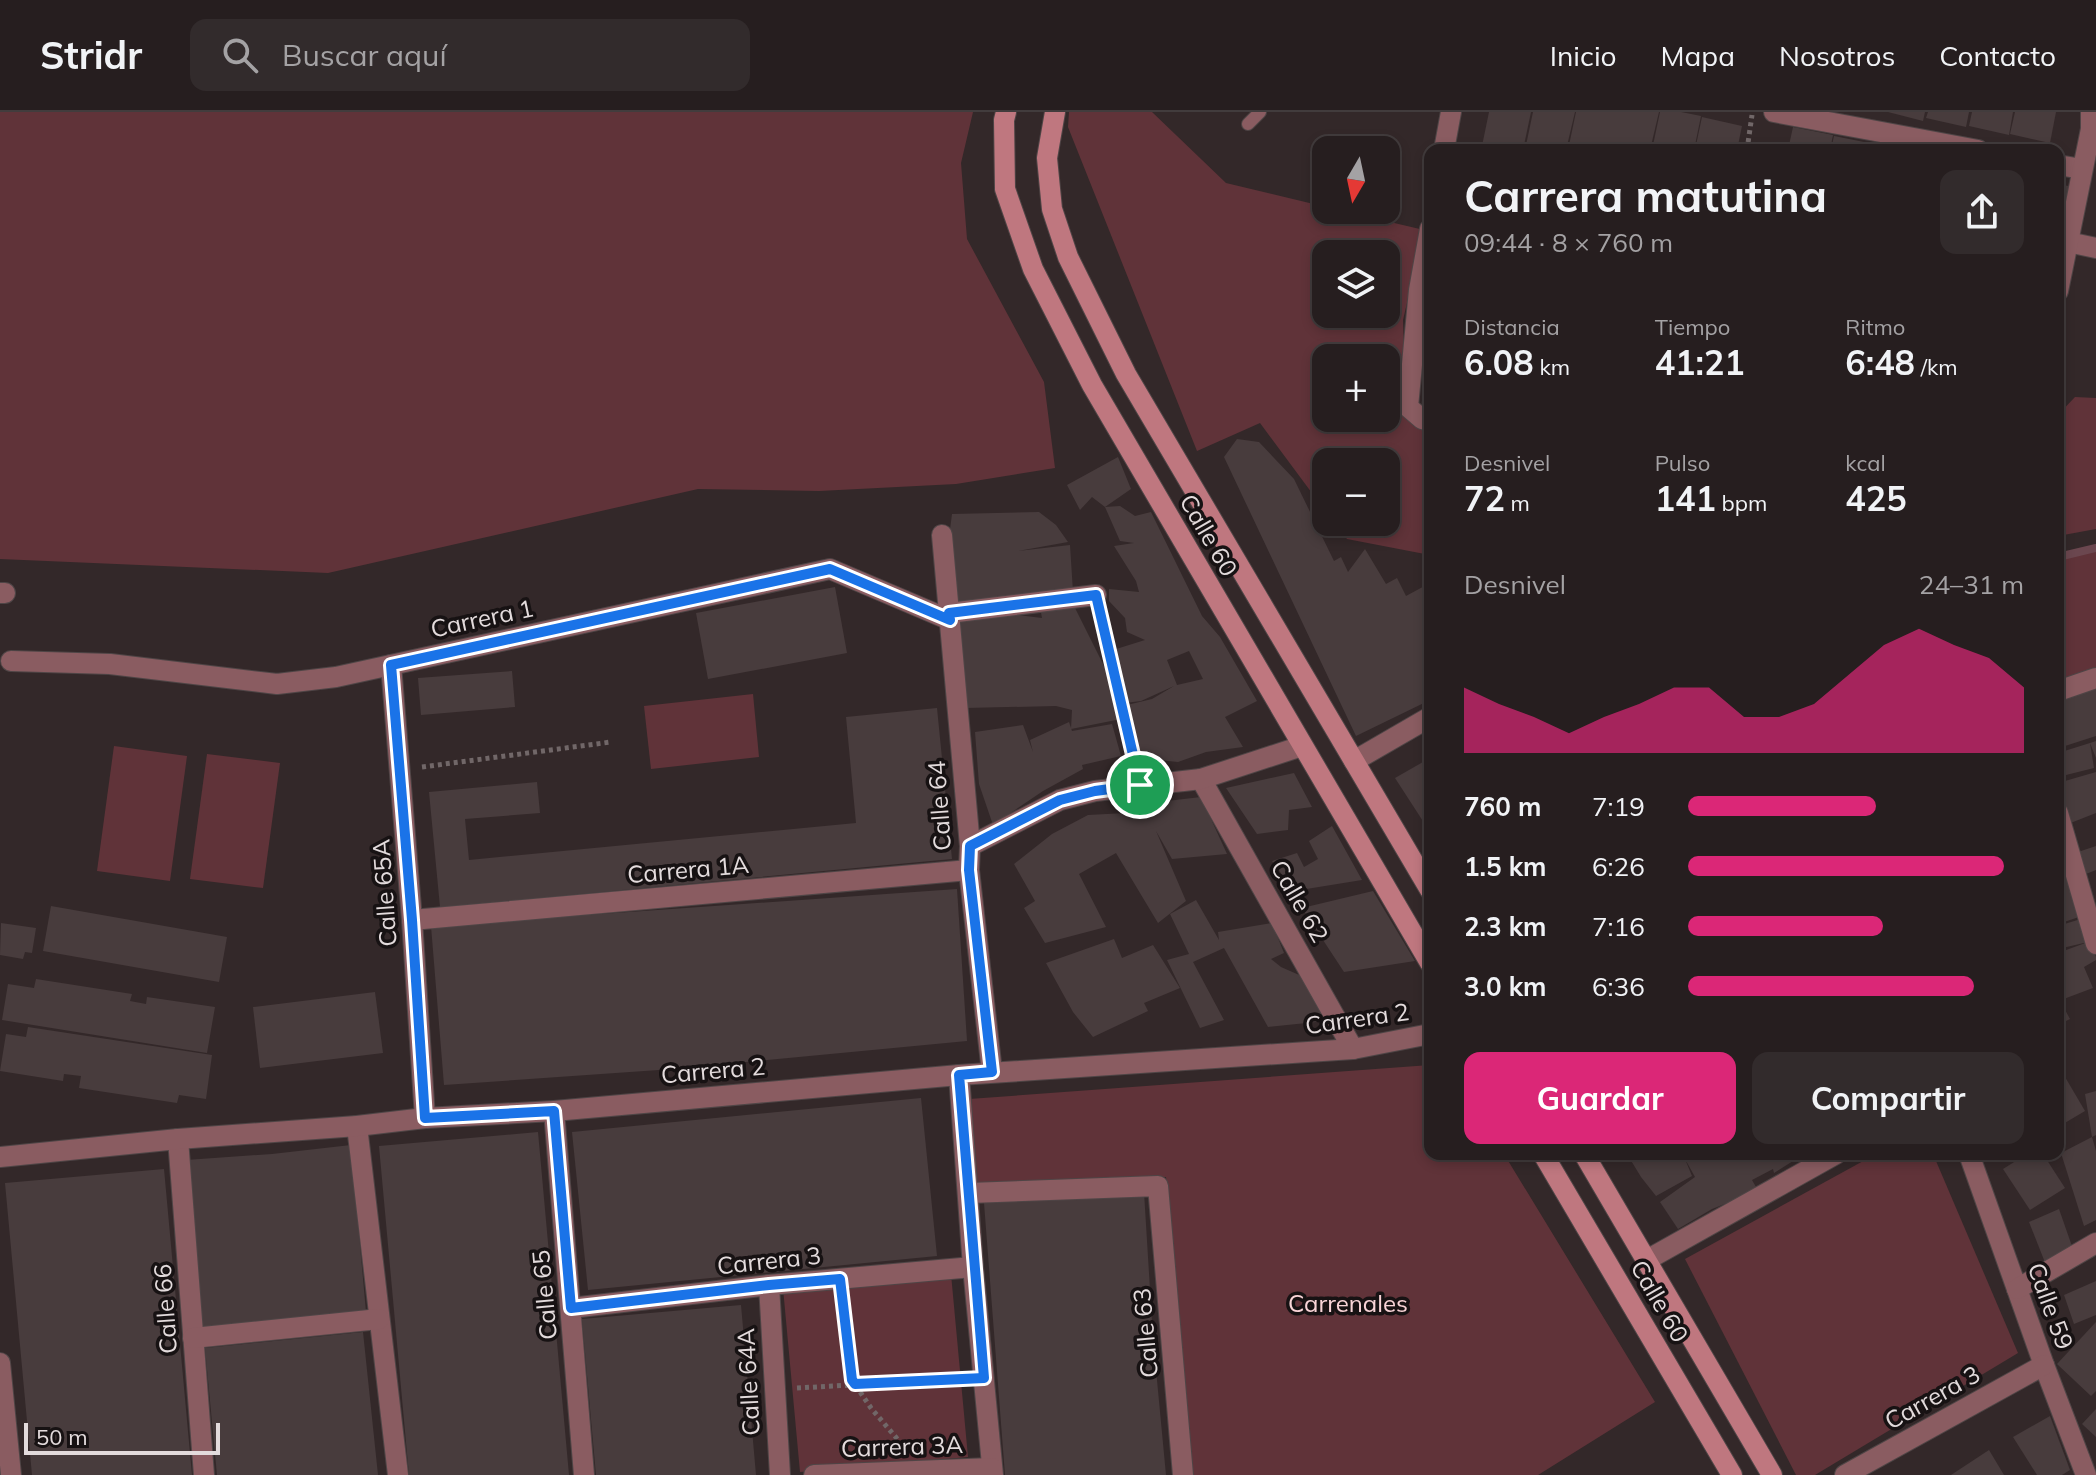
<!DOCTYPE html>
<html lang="es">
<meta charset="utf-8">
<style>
:root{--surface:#261e1f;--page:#322b2c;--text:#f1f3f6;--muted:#a4a2a4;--line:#423c3d;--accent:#db2777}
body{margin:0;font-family:Mulish,sans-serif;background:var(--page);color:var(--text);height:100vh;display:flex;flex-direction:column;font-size:30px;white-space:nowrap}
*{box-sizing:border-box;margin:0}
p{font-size:26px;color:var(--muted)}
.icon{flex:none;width:44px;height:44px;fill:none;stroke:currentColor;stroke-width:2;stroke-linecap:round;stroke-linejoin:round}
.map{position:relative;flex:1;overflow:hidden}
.side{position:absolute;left:1424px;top:32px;width:640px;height:1016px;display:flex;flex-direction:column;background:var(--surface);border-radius:16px;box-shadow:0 4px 12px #0003,0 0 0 2px var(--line)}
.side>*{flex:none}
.needle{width:52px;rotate:189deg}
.tools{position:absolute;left:1312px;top:24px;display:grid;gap:16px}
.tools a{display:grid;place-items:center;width:88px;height:88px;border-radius:16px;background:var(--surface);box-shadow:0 4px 12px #0003,0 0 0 2px var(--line);font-size:40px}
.scale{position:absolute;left:24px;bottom:20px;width:196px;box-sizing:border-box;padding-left:8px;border:4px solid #e3dbdc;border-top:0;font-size:22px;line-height:28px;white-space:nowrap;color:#e3dbdc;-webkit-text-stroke:6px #171213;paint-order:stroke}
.pin{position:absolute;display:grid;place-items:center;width:68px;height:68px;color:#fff;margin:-34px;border:4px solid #fff;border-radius:50%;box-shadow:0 2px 8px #0007}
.round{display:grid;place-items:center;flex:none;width:84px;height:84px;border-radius:16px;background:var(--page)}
.overview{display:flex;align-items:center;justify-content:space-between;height:136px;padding:0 40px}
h1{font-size:44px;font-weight:700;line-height:60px}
.figures{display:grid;grid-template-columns:repeat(3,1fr);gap:12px;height:136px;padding:8px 40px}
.figures div{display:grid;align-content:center}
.figures b{font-size:34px;font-weight:700}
.figures small{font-size:22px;font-weight:400}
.figures p{font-size:22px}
.chart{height:224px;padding:16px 40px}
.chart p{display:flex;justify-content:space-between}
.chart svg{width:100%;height:144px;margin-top:8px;fill:var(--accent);opacity:.7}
.button{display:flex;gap:16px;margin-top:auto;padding:16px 40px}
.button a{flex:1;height:92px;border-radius:16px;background:var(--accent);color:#fff;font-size:32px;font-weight:700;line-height:92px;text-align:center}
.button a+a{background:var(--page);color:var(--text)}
ul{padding:0 40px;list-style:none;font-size:26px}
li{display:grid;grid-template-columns:128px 96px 1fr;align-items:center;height:60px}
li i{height:20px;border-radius:10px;background:var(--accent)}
header{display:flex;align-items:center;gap:48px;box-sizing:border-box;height:112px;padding:0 40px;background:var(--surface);border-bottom:2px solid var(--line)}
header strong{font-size:38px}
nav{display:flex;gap:44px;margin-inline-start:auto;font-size:28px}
.search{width:560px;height:72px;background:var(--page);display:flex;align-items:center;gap:20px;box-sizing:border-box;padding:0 28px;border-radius:16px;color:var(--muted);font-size:30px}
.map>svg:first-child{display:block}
.green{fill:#603339;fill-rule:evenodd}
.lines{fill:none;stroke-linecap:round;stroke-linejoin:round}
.stream{stroke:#6b474f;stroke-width:8}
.building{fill:#483c3d;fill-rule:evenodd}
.service-casing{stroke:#4f4546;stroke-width:14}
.minor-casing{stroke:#4f4546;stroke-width:22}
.tertiary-casing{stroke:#4f4546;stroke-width:22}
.secondary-casing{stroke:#4f4546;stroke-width:22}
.path{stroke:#716768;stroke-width:5;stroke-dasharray:4 4;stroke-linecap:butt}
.service{stroke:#8a5c61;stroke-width:12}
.minor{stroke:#8a5c61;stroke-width:20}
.tertiary{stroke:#8a5c61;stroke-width:20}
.secondary{stroke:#bf777f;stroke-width:20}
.route-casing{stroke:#fff;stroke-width:16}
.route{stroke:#1a73e8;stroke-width:10}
.labels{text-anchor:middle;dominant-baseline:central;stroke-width:7;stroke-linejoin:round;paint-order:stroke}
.street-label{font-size:24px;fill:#e3dbdc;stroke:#171213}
.park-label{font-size:24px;fill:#f9d4d7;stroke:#171213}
</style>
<header>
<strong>Stridr</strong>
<div class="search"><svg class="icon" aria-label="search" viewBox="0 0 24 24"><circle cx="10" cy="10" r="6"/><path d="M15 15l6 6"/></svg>Buscar aquí</div>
<nav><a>Inicio</a><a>Mapa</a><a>Nosotros</a><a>Contacto</a></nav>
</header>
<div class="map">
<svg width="2096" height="1363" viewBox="0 0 2096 1363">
<rect width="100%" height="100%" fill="#332829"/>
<!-- green -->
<g class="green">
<path d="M0 0H973L961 51 967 127 1044 270 1055 356 956 372 819 379 698 377 328 461 0 447Z"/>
<path d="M1069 0H1152L1226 71 1326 95V98H1339L1424 118 1403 208 1406 303 1430 309V443L1347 427 1334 410H1386V350H1326V400L1260 311 1197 339 1068 15ZM1326 142H1386V202H1326ZM1326 246H1386V306H1326Z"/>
<path d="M2075 285 2096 286V417L2058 424V303Z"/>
<path d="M2096 437V560L2058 570V445Z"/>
<path d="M753 582 759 645 651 657 644 594Z"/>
<path d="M114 634 187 644 170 769 97 759Z"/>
<path d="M207 642 280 651 263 776 190 767Z"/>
<path d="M1430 953V1042H1504L1655 1290 1538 1363H1189L1166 1065 976 1079 969 987Z"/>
<path d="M1876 1042H1933L2018 1241 1815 1363H1796L1685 1147Z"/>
<path d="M951 1162 968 1345 800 1360 783 1176Z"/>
</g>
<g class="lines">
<!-- stream -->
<path class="stream" d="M2058 445 2096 436"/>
</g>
<!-- building -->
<g class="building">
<path d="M1489 0H1531L1523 38H1504L1482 34Z"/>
<path d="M1533 0H1575L1566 38H1525Z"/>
<path d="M1576 0H1659L1650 38H1568Z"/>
<path d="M1660 0H1681L1701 4 1694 38H1652Z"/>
<path d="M1888 0H1925L1923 9Z"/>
<path d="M1928 0H1969L1966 15 1926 6Z"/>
<path d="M1972 0H2013L2009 23 1969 14Z"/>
<path d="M2015 0H2056L2050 31 2010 22Z"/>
<path d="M1702 5 1742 14 1737 38H1695Z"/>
<path d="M1793 15 1833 23 1830 38H1788Z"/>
<path d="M1834 24 1874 32 1873 38H1831Z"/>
<path d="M2058 72 2079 76 2058 147Z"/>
<path d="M1425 258 1430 259V300L1421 298Z"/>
<path d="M1237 327 1259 330 1294 367 1334 449 1341 445 1348 460 1365 437 1386 472 1397 466 1406 484 1430 471V588L1356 624 1224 345Z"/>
<path d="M1118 345 1131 377 1105 395 1092 385 1080 398 1067 373Z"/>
<path d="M1120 394 1135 404 1151 400 1202 504 1220 525 1257 589 1225 605 1243 635 1206 640 1178 650 1139 646 1127 593 1152 587 1174 574 1141 589 1125 591 1113 538 1145 528 1127 520 1125 506 1109 489V477L1139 480 1136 469 1114 434 1134 431 1120 429 1105 395ZM1189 539 1203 567 1177 573 1167 548Z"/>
<path d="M1039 400 1056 413 1068 430 1018 439 1070 433 1073 480 957 492 948 433 952 402Z"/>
<path d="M835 475 847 541 708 567 696 501Z"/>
<path d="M1039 490H1072L1105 556 1119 594 1121 607 1071 617 1072 598 1056 594 965 596 958 505 1002 501 1042 506Z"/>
<path d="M512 559 515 595 421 603 418 566Z"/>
<path d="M2096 573V624L2065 634 2058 616V585Z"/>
<path d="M937 596 952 747 440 795 429 680 537 670 540 701 465 707 469 748 856 711 846 605Z"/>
<path d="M1069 610 1072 619 1112 612 1121 644 1082 653 1083 657 1043 679 993 713 979 672 975 620 1023 613 1033 640 1030 628Z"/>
<path d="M2096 629V646L2090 631 2094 656 2058 665V641L2090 631Z"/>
<path d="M1430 646V720L1395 666Z"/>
<path d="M2096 660V701L2068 712 2058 683V671Z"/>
<path d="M1294 661 1312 695 1289 698 1288 718 1257 722 1226 676Z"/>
<path d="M1201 685 1227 742 1172 747 1156 719 1186 789 1158 811 1116 741 1079 762 1106 815 1045 831 1024 796 1035 789 1014 752 1052 722 1088 703 1145 700 1141 692Z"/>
<path d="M1332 714 1362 768 1294 779 1272 749 1297 741 1304 755 1318 747 1309 729Z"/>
<path d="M2096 734V758L2086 762 2078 740Z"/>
<path d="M2058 735 2082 804 2058 812Z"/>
<path d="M957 777 967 929 673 957 444 973 431 814Z"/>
<path d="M1373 779 1415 849 1344 860 1302 796Z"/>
<path d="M1196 788 1219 828 1218 820 1272 811 1284 841 1271 847 1281 855 1306 866 1326 909 1268 915 1224 836 1193 850 1224 908 1200 916 1167 848 1189 842 1170 802Z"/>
<path d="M51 794 227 825 219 870 43 839Z"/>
<path d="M2084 806 2096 845V848L2084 855 2093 876 2061 888 2058 878V841L2088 830 2058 837V814Z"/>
<path d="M1 811 36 816 32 841 25 840 23 847 0 843Z"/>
<path d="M1114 827 1122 846 1153 833 1180 876 1144 891 1148 899 1093 925 1073 900 1046 851Z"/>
<path d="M36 867 132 882 130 889 146 892 147 885 215 895 207 941 2 908 8 872 34 876Z"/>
<path d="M375 880 383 941 260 956 253 895Z"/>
<path d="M2058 885 2070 907 2058 913Z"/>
<path d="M28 915 212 943 206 987 179 983 177 991 79 976 81 964 64 962 63 969 0 959 6 922 26 925Z"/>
<path d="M2058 953 2085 999 2058 1015Z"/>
<path d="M2096 979V1023L2092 1025 2085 982Z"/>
<path d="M921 986 937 1144 588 1178 572 1020Z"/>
<path d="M538 1020 569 1363H409L379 1034Z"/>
<path d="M2092 1025 2096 1039V1108L2084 1114 2061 1041Z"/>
<path d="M351 1033 366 1200 202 1217 186 1048 272 1042Z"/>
<path d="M1627 1042H1789L1793 1049 1774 1061 1773 1057 1752 1068 1756 1075 1740 1086 1712 1097 1678 1117 1660 1090 1695 1065 1685 1047 1692 1064 1656 1084 1641 1065Z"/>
<path d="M2027 1042H2043L2065 1076 2030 1098 2003 1057Z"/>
<path d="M164 1057 192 1363H32L5 1071Z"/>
<path d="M1144 1080 1153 1226 1166 1363H1005L984 1091Z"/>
<path d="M2059 1097 2074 1140 2046 1153 2029 1110Z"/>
<path d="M2096 1169V1203L2074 1212 2064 1183Z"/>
<path d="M741 1193 756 1363H596L582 1207Z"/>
<path d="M2096 1210V1279L2091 1284 2057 1252Z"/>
<path d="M363 1220 378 1363H217L205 1236Z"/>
<path d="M2096 1297V1325L2082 1312Z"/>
<path d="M2050 1304 2070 1358 2062 1363H2037L2013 1325Z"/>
<path d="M1989 1338 2004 1363H1951Z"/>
</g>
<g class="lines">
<defs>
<path id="service" d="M1248 12 1260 0"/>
<g id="minor">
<path d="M1774 0 1978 38"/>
<path d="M1444 38 1451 0"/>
<path d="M2058 53 2082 57"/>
<path d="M1430 117 1419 178 1408 295 1422 307 1430 309"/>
<path d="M2068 130 2096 136"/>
<path d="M2058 179 2091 17V0"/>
<path d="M942 423 970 734 969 758 992 960"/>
<path d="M0 481H5"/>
<path d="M949 501 1096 483"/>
<path d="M11 549 110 552 277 572 336 565 830 457 950 508"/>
<path d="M391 553 412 808 425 1006"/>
<path d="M2058 579 2096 566"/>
<path d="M1354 649 1430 605"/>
<path d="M1201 667 1353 937"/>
<path d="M2058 701 2096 832"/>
<path d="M970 734 1060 688 1095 679 1201 667 1302 634"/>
<path d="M412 808 969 758"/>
<path d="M959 963 973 1155 993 1363"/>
<path d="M554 999 584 1363"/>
<path d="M357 1014 398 1363"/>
<path d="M178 1027 204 1363"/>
<path d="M1969 1042 2044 1253 2086 1363"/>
<path d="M969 1081 1158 1074 1183 1363"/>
<path d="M1645 1149 1836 1042"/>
<path d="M769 1173 780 1363"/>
<path d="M2017 1177 2096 1131"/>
<path d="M571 1196 769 1173 973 1155"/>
<path d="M193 1226 379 1207"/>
<path d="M0 1251 11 1363"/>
<path d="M814 1363 992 1356"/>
<path d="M1845 1363 2044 1253"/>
</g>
<path id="tertiary" d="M0 1045 178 1027 357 1014 425 1006 554 999 959 963 1353 937 1430 922"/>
<g id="secondary">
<path d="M1006 0 1004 8 1005 77 1033 157 1092 273 1430 851"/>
<path d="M1055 0 1047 46 1052 97 1068 145 1126 262 1430 778"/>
<path d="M1543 1042 1732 1363"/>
<path d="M1584 1042 1772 1363"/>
</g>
</defs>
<!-- service casing -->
<use href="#service" class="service-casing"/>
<!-- minor casing -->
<use href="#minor" class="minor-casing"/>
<!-- tertiary casing -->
<use href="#tertiary" class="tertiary-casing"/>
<!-- secondary casing -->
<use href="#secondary" class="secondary-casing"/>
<!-- path -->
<g class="path">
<path d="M1747 38 1752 3"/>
<path d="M1100 502 1135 652"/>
<path d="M422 655 611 630"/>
<path d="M843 1187 852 1268 871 1296 899 1329 908 1336"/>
<path d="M797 1276 963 1267"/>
</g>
<!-- service -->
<use href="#service" class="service"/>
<!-- minor -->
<use href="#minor" class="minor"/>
<!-- tertiary -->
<use href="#tertiary" class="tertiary"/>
<!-- secondary -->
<use href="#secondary" class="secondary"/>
</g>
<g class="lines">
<defs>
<path id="route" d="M830 457 950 508 949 501 1096 483 1140 673 1095 679 1060 688 970 734 969 758 992 960 959 963 984 1266 855 1272 852 1268 840 1167 769 1173 571 1196 554 999 425 1006 412 808 391 553Z"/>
</defs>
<!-- route casing -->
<use href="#route" class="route-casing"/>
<!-- route -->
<use href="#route" class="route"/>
</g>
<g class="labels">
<!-- street labels -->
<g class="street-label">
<text transform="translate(1209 423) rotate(60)">Calle 60</text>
<text transform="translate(482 506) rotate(-12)">Carrera 1</text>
<text transform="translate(939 694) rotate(-94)">Calle 64</text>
<text transform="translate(688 757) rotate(-5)">Carrera 1A</text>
<text transform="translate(384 781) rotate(-94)">Calle 65A</text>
<text transform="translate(1300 789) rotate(60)">Calle 62</text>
<text transform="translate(1357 906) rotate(-8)">Carrera 2</text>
<text transform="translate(713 958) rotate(-5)">Carrera 2</text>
<text transform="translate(769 1148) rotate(-6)">Carrera 3</text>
<text transform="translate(544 1183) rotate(-95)">Calle 65</text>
<text transform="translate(1660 1189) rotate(60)">Calle 60</text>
<text transform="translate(2051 1194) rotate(70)">Calle 59</text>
<text transform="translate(165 1197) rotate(-94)">Calle 66</text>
<text transform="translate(1145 1221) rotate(-95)">Calle 63</text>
<text transform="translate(748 1270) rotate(-93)">Calle 64A</text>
<text transform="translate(1932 1285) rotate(-29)">Carrera 3</text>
<text transform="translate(902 1334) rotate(-2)">Carrera 3A</text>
</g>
<!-- park labels -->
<g class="park-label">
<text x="1348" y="1191">Carrenales</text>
</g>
</g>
</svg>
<div class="tools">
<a><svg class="needle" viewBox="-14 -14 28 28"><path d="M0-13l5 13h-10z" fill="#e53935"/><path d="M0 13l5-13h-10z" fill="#a4a2a4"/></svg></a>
<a><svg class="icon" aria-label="layers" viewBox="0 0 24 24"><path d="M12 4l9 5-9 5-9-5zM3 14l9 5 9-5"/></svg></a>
<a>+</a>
<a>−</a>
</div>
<div class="scale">50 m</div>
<div class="pin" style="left:1140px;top:673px;background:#1e9e55"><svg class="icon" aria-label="arrive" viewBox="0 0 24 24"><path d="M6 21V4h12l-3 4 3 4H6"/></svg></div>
<section class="side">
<div class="overview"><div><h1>Carrera matutina</h1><p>09:44 · 8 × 760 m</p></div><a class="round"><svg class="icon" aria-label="share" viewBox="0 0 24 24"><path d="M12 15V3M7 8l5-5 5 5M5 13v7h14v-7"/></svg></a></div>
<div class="figures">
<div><p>Distancia</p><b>6.08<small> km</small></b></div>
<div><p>Tiempo</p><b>41:21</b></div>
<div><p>Ritmo</p><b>6:48<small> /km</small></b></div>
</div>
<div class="figures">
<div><p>Desnivel</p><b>72<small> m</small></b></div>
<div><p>Pulso</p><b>141<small> bpm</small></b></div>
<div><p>kcal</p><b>425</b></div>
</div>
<div class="chart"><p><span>Desnivel</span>24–31 m</p>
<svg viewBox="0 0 160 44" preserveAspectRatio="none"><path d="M0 44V24L10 29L20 33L30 38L40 33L50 29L60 24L70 24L80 33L90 33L100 29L110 20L120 11L130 6L140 11L150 15L160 24V44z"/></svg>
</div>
<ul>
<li><b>760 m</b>7:19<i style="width:56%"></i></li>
<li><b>1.5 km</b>6:26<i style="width:94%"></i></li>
<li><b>2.3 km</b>7:16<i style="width:58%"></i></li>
<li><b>3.0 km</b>6:36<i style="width:85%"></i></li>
</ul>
<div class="button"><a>Guardar</a><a>Compartir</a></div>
</section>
</div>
